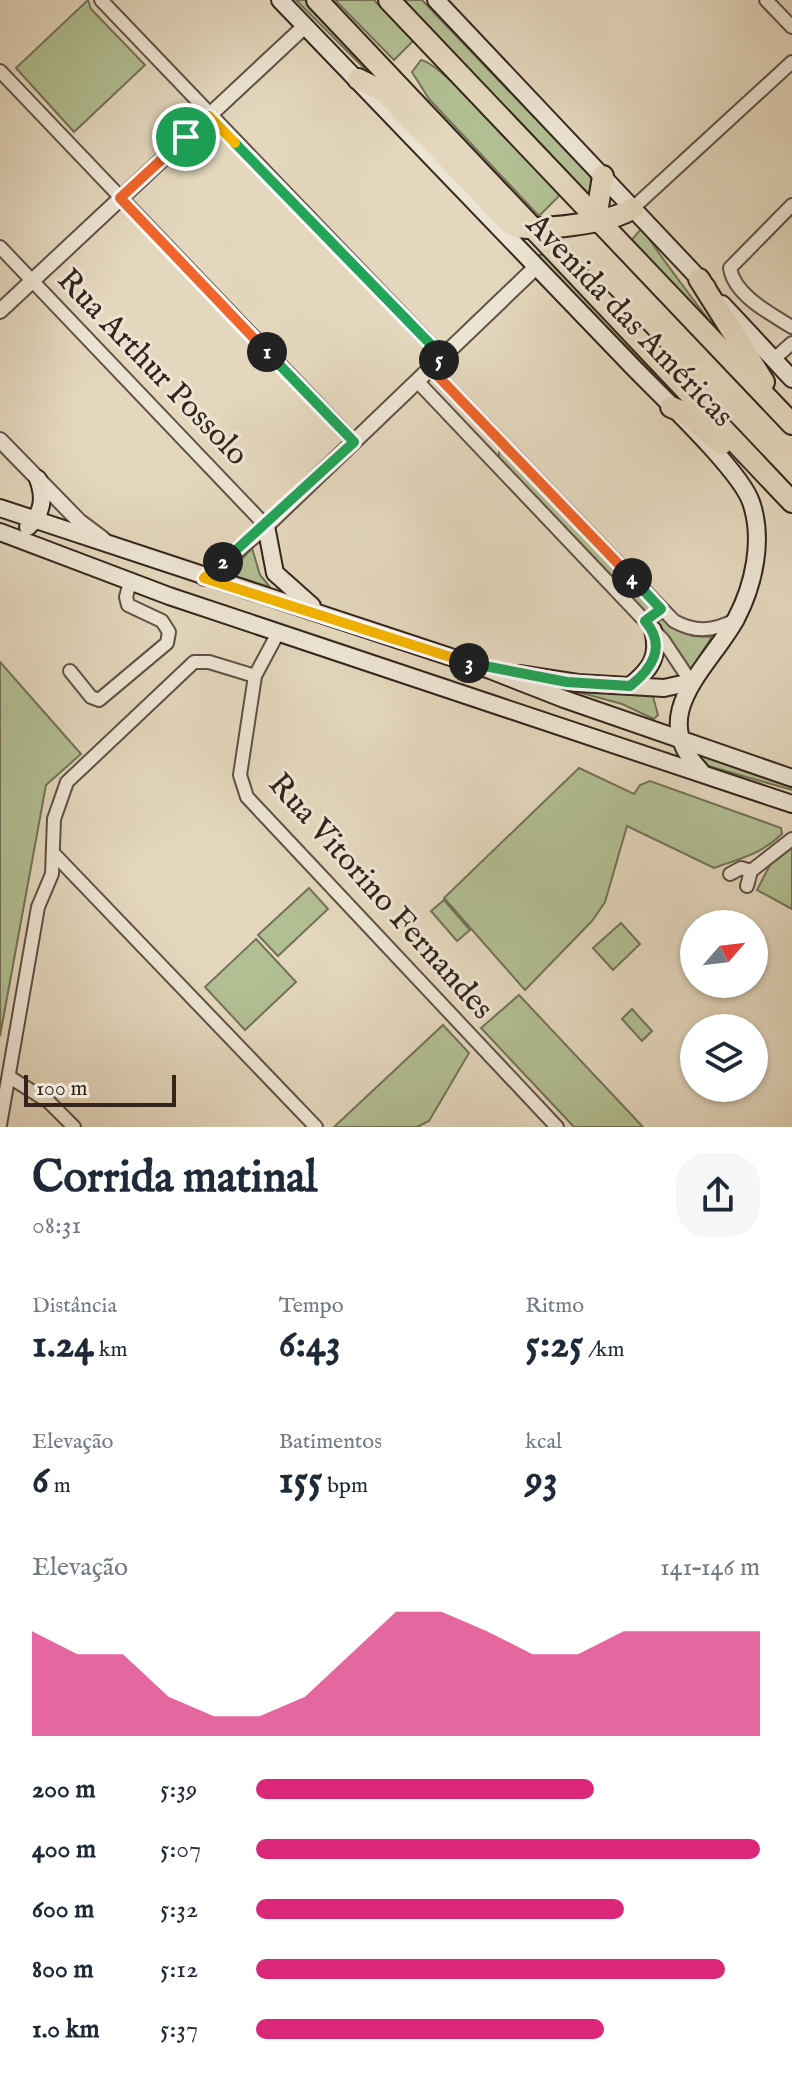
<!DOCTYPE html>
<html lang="pt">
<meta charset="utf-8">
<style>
:root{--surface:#fff;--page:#f6f6f7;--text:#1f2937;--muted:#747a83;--accent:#db2777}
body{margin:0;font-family:"IM FELL English",serif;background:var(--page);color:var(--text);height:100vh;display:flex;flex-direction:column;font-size:30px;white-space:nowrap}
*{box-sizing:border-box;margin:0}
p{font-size:26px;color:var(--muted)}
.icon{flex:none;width:44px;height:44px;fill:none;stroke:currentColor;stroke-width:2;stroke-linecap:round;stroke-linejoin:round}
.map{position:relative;height:1127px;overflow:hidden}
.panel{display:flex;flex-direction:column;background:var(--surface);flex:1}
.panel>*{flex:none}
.needle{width:52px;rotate:62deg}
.fabs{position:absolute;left:680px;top:910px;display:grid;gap:16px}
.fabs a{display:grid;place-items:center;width:88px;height:88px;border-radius:50%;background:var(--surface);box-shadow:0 2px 6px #0004;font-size:40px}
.scale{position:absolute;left:24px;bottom:20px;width:152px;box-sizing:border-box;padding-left:8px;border:4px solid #34241c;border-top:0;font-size:22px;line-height:28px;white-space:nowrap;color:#34241c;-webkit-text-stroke:6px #ede5d4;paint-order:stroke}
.pin{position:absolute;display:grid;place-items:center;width:68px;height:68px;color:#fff;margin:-34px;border:4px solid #fff;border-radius:50%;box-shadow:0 2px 8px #0007}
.km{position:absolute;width:40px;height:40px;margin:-20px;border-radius:50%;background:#222;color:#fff;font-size:22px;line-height:40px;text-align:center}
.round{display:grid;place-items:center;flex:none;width:84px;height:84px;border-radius:32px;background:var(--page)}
.summary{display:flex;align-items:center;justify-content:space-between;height:136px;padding:0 32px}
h1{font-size:44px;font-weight:700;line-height:60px}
.stats{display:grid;grid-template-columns:repeat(3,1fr);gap:12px;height:136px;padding:8px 32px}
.stats div{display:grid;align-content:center}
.stats b{font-size:40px;font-weight:700}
.stats small{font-size:22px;font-weight:400}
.stats p{font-size:22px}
.chart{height:224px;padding:16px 32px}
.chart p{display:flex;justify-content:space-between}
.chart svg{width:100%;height:144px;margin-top:8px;fill:var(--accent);opacity:.7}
ul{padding:0 32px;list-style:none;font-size:26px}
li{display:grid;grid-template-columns:128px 96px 1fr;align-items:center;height:60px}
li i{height:20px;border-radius:10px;background:var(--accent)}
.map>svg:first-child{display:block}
.green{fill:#b2bf93;stroke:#737258;stroke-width:2}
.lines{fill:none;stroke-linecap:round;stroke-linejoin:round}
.minor-casing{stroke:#605144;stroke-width:16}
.tertiary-casing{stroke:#605144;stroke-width:18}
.secondary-casing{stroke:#34241c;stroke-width:20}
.trunk-casing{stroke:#34241c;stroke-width:24}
.minor{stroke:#ede5d4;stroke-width:12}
.tertiary{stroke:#ede5d4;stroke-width:14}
.secondary{stroke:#ede5d4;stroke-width:16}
.trunk{stroke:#e4d7bd;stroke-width:20}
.split-1-casing{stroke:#fff;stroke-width:16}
.split-2-casing{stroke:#fff;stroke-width:16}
.split-3-casing{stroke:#fff;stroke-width:16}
.split-4-casing{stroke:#fff;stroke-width:16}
.split-5-casing{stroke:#fff;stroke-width:16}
.split-6-casing{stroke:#fff;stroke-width:16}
.split-7-casing{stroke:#fff;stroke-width:16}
.split-1{stroke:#f0652b;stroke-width:10}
.split-2{stroke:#22a559;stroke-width:10}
.split-3{stroke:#f5b400;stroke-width:10}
.split-4{stroke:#22a559;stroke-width:10}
.split-5{stroke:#f0652b;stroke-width:10}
.split-6{stroke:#22a559;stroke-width:10}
.split-7{stroke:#f5b400;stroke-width:10}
.labels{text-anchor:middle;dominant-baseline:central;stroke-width:6;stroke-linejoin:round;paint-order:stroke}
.street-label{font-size:32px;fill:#34241c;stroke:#ede5d4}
</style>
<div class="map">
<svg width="792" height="1127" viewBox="0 0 792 1127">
<rect width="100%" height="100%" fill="#e4d7bd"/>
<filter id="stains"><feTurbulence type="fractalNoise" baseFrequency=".0025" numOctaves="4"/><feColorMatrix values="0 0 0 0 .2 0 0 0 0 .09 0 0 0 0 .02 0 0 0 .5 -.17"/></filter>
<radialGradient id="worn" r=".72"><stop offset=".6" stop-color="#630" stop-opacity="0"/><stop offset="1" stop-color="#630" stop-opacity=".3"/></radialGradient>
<!-- green -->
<g class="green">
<path d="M88 0 91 9 145 65 74 132 16 68Z"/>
<path d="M296 0H309L394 98Z"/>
<path d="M335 0H374L413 41 394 60Z"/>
<path d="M397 0H422L590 176 597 194 592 204Z"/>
<path d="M421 60C442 62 539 173 560 195L539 216 429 99 412 72Z"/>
<path d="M642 228C672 275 708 316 739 362L629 243Z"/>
<path d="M537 255H553L694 413C642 360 587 311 537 255Z"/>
<path d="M499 452H505L651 606 650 612H646L499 458Z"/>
<path d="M252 548 260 575 270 587 228 574Z"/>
<path d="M662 619 692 636 712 637 690 670 656 623Z"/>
<path d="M0 662 81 754 46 785 0 1036Z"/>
<path d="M571 690 652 693 658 715 654 719 622 704Z"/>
<path d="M694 749 792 783V790L705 765Z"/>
<path d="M579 768 634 794 640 785 650 781 781 828 782 834C760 855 741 858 714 868L627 826 605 902 592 921 525 990 444 898Z"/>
<path d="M792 846V909L757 890 772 861Z"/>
<path d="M309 888 328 909 278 956 258 935Z"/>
<path d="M444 900 470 930 457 941 431 911Z"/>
<path d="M621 923 640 944 613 970 593 948Z"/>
<path d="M256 939 296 982 245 1030 205 987Z"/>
<path d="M519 995 643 1127H574L481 1028Z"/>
<path d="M632 1009 652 1031 642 1041 622 1019Z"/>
<path d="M443 1025 469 1053 429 1121 417 1127H334Z"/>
</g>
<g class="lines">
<defs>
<g id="minor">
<path d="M101 0 442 356"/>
<path d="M766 0 792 27"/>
<path d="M0 71 354 442"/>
<path d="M792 205 730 268C734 295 771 314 792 327"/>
<path d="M633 208 792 62"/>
<path d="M0 247 266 526"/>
<path d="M774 359 792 343"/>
<path d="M430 368 674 621C695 633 714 631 735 620"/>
<path d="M417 381 663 640 691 682"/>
<path d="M279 631 255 676 240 775 247 797 557 1127"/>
<path d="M70 671 91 697 99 700 167 643 169 632 162 621 128 605 126 597 130 582"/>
<path d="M55 855 316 1127"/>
<path d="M730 874 741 868 751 871"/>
<path d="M747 886 751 871 792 839"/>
<path d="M11 1078 49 1102 74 1127"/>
<path d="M0 1125 38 907 52 874 54 819 67 782 194 662H209L255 676"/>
</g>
<g id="tertiary">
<path d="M0 311 305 26"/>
<path d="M0 440 79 521 103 539"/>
<path d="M204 578 266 526 536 267"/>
</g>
<g id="secondary">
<path d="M280 0C397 123 515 244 632 366 659 394 740 470 751 502 764 539 754 585 736 619 708 669 646 714 700 770"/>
<path d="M436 0 707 287"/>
<path d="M722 304 792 379"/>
<path d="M0 508 490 670 564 699 792 778"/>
<path d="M266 526 275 573 312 606"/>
<path d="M28 527C43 513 45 498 38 479"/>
<path d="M0 532 169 596 792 804"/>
<path d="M519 674 578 683 664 688 691 682"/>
<path d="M630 686C650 670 660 657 653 630"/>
</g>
<g id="trunk">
<path d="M317 0 792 502"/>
<path d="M389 0 792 424"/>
<path d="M358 79 384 92 512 226C538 232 612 223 633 208"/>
<path d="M596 219 603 176"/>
<path d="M699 279 764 382"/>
<path d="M671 407 683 412 722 444"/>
</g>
</defs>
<!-- minor casing -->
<use href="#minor" class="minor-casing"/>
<!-- tertiary casing -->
<use href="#tertiary" class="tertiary-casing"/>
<!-- secondary casing -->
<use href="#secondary" class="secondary-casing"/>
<!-- trunk casing -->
<use href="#trunk" class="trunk-casing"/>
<!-- minor -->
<use href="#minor" class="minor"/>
<!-- tertiary -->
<use href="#tertiary" class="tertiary"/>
<!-- secondary -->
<use href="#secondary" class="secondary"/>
<!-- trunk -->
<use href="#trunk" class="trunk"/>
</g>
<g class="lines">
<defs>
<path id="split-1" d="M186 137 120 198 267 352"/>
<path id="split-2" d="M223 562 354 442 267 352"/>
<path id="split-3" d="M223 562 204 578 469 663"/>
<path id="split-4" d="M469 663 567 682 630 686C652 669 667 646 645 621L661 609 632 578"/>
<path id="split-5" d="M439 360 430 368 632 578"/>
<path id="split-6" d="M235 143 442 356 439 360"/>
<path id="split-7" d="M186 137 209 116 235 143"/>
</defs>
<!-- split-1 casing -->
<use href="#split-1" class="split-1-casing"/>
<!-- split-2 casing -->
<use href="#split-2" class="split-2-casing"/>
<!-- split-3 casing -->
<use href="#split-3" class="split-3-casing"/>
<!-- split-4 casing -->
<use href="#split-4" class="split-4-casing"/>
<!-- split-5 casing -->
<use href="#split-5" class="split-5-casing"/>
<!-- split-6 casing -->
<use href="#split-6" class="split-6-casing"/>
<!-- split-7 casing -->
<use href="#split-7" class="split-7-casing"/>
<!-- split-1 -->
<use href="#split-1" class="split-1"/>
<!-- split-2 -->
<use href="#split-2" class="split-2"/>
<!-- split-3 -->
<use href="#split-3" class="split-3"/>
<!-- split-4 -->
<use href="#split-4" class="split-4"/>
<!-- split-5 -->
<use href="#split-5" class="split-5"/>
<!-- split-6 -->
<use href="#split-6" class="split-6"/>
<!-- split-7 -->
<use href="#split-7" class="split-7"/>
</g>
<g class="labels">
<!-- street labels -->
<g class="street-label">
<text transform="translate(629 321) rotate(46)">Avenida das Américas</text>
<text transform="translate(152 368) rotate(46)">Rua Arthur Possolo</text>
<text transform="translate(380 897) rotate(48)">Rua Vitorino Fernandes</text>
</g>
</g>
<rect width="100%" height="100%" filter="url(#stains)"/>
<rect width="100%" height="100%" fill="url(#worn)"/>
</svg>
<div class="fabs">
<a><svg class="needle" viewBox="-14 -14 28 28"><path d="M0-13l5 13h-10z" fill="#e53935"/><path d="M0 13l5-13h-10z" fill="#747a83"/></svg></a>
<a><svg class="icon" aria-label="layers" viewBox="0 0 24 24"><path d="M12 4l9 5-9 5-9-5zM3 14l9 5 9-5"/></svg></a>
</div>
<div class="scale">100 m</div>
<div class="pin" style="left:186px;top:137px;background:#1e9e55"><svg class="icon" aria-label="arrive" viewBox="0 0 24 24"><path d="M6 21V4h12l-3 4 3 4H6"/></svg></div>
<b class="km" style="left:267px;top:352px">1</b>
<b class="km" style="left:223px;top:562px">2</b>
<b class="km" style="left:469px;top:663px">3</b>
<b class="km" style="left:632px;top:578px">4</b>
<b class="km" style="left:439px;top:360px">5</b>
</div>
<section class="panel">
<div class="summary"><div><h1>Corrida matinal</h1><p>08:31</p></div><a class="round"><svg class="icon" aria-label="share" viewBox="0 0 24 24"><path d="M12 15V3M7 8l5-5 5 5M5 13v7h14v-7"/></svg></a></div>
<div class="stats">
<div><p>Distância</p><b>1.24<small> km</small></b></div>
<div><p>Tempo</p><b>6:43</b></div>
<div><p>Ritmo</p><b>5:25<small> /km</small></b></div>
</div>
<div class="stats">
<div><p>Elevação</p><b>6<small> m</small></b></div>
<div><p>Batimentos</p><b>155<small> bpm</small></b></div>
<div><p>kcal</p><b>93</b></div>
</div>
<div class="chart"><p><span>Elevação</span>141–146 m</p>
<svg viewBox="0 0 160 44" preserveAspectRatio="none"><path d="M0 44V12L10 19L20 19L30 32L40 38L50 38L60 32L70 19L80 6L90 6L100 12L110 19L120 19L130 12L140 12L150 12L160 12V44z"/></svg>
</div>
<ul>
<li><b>200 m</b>5:39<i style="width:67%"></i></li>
<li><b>400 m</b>5:07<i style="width:100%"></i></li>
<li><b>600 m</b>5:32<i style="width:73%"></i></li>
<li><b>800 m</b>5:12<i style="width:93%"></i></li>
<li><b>1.0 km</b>5:37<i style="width:69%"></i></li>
</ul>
</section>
